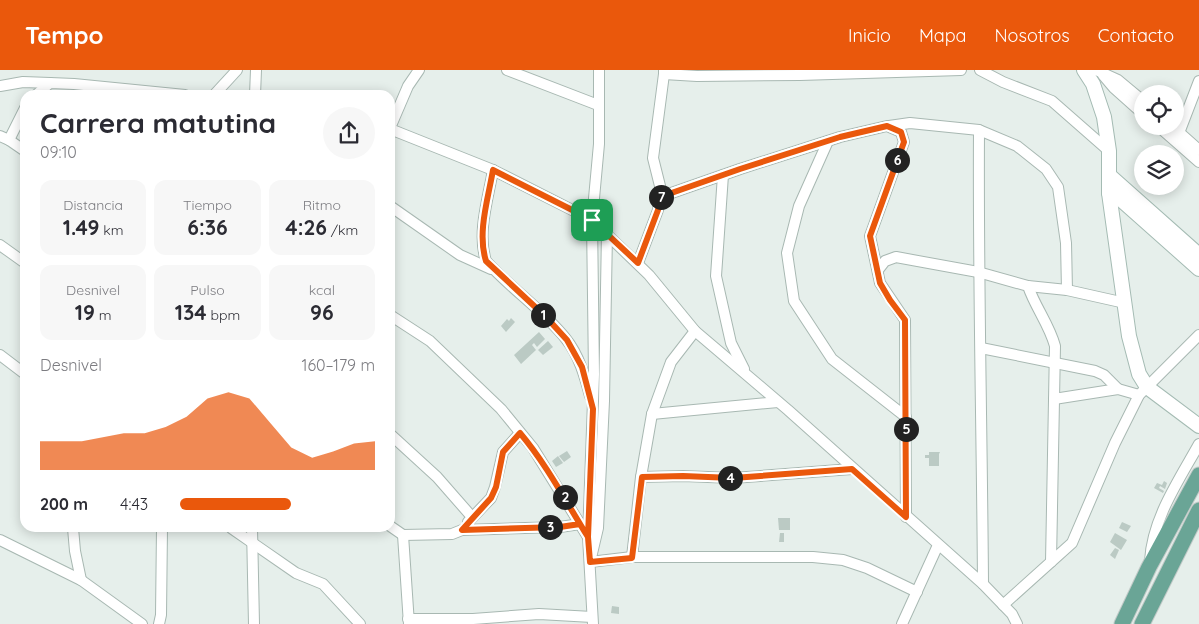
<!DOCTYPE html>
<html lang="es">
<meta charset="utf-8">
<style>
:root{--surface:#fff;--page:#f7f7f7;--text:#2b2b33;--muted:#7c7c81;--accent:#ea580c}
body{margin:0;font-family:Quicksand,sans-serif;background:var(--page);color:var(--text);height:100vh;display:flex;flex-direction:column;font-size:19px;white-space:nowrap}
*{box-sizing:border-box;margin:0}
p{font-size:16px;color:var(--muted)}
.icon{flex:none;width:28px;height:28px;fill:none;stroke:currentColor;stroke-width:2;stroke-linecap:round;stroke-linejoin:round}
.map{position:relative;flex:1;overflow:hidden}
.drawer{position:absolute;left:20px;top:20px;width:375px;height:442px;display:flex;flex-direction:column;background:var(--surface);border-radius:15px;box-shadow:0 2px 12px #0003}
.drawer>*{flex:none}
.tools{position:absolute;left:1134px;top:15px;display:grid;gap:10px}
.tools a{display:grid;place-items:center;width:50px;height:50px;border-radius:50%;background:var(--surface);box-shadow:0 2px 12px #0003;font-size:25px}
.pin{position:absolute;display:grid;place-items:center;width:42px;height:42px;color:#fff;margin:-21px;border-radius:10px;box-shadow:0 2px 8px #0006}
.km{position:absolute;width:25px;height:25px;margin:-12px;border-radius:50%;background:#222;color:#fff;font-size:14px;line-height:25px;text-align:center}
.round{display:grid;place-items:center;flex:none;width:52px;height:52px;border-radius:26px;background:var(--page)}
.headline{display:flex;align-items:center;justify-content:space-between;height:85px;padding:0 20px}
h1{font-size:28px;font-weight:700;line-height:38px}
.metrics{display:grid;grid-template-columns:repeat(3,1fr);gap:8px;height:85px;padding:5px 20px}
.metrics div{display:grid;align-content:center;border-radius:12px;background:var(--page);text-align:center}
.metrics b{font-size:21px;font-weight:700}
.metrics small{font-size:14px;font-weight:400}
.metrics p{font-size:14px}
.chart{height:140px;padding:10px 20px}
.chart p{display:flex;justify-content:space-between}
.chart svg{width:100%;height:90px;margin-top:5px;fill:var(--accent);opacity:.7}
ul{padding:0 20px;list-style:none;font-size:16px}
li{display:grid;grid-template-columns:80px 60px 1fr;align-items:center;height:38px}
li i{height:12px;border-radius:6px;background:var(--accent)}
header{display:flex;align-items:center;gap:30px;box-sizing:border-box;height:70px;padding:0 25px;background:var(--accent);color:#fff}
header strong{font-size:24px}
nav{display:flex;gap:28px;margin-inline-start:auto;font-size:18px}
.map>svg:first-child{display:block}
.building{fill:#bbcac4}
.lines{fill:none;stroke-linecap:round;stroke-linejoin:round}
.street-casing{stroke:#a8b8b2;stroke-width:12}
.secondary-casing{stroke:#a4bbb3;stroke-width:16}
.primary-casing{stroke:#c2cac8;stroke-width:17}
.street{stroke:#fff;stroke-width:10}
.secondary{stroke:#fff;stroke-width:14}
.primary{stroke:#6aa596;stroke-width:15}
.route-casing{stroke:#fff;stroke-width:10}
.route{stroke:#ea580c;stroke-width:6}
</style>
<header>
<strong>Tempo</strong>
<nav><a>Inicio</a><a>Mapa</a><a>Nosotros</a><a>Contacto</a></nav>
</header>
<div class="map">
<svg width="1199" height="554" viewBox="0 0 1199 554">
<rect width="100%" height="100%" fill="#e6efeb"/>
<!-- building -->
<g class="building">
<path d="M511 248 515 252 506 262 501 256 507 249 509 251Z"/>
<path d="M539 262 545 269 537 277 534 273 532 275 536 280 521 294 514 285Z"/>
<path d="M548 271 553 277 543 285 538 280Z"/>
<path d="M567 381 571 387 564 392 559 386Z"/>
<path d="M929 382H940L939 384V396H929V388H925V385H929Z"/>
<path d="M558 386 563 393 556 397 552 391Z"/>
<path d="M1164 411 1167 413 1165 419 1160 416 1159 418 1164 421 1163 423 1154 418 1157 413 1162 415Z"/>
<path d="M778 448H790V460H779Z"/>
<path d="M1122 452 1131 456 1127 462 1119 458Z"/>
<path d="M780 463H784V472H779Z"/>
<path d="M1115 463 1127 470 1121 480 1110 472Z"/>
<path d="M1115 478 1119 480 1115 489 1110 485Z"/>
<path d="M612 536 619 537V544L611 543Z"/>
</g>
<g class="lines">
<defs>
<g id="street">
<path d="M507 0 598 35"/>
<path d="M664 0V4L697 6 800 5 961 0"/>
<path d="M980 0 1003 12 1052 31 1109 81"/>
<path d="M1096 0 1118 10 1142 30"/>
<path d="M1103 5 1114 18 1142 43"/>
<path d="M0 16 23 12 50 13"/>
<path d="M36 25 50 13 74 14 185 25"/>
<path d="M214 25 237 0"/>
<path d="M255 25 256 0"/>
<path d="M889 56 910 53 979 60 1017 76 1046 99 1058 117 1066 173 1067 220"/>
<path d="M1158 56 1199 92"/>
<path d="M1172 56 1199 80"/>
<path d="M390 58 408 16 419 0"/>
<path d="M390 59 493 100 592 150 649 205 695 261 788 340 983 514 1012 544 1017 554"/>
<path d="M979 60C978 212 982 363 983 514"/>
<path d="M1179 63 1199 11"/>
<path d="M0 66 9 70 25 81"/>
<path d="M9 70 25 38"/>
<path d="M828 71 799 136 787 183 794 231 832 289 906 347"/>
<path d="M493 100C488 129 477 163 486 191 511 219 543 240 566 269 579 285 585 307 590 326"/>
<path d="M723 105 716 206 731 273 744 299"/>
<path d="M660 127 740 99 840 67 887 56 901 62 904 72 870 166 880 213 905 250 906 447"/>
<path d="M390 136 460 185 491 199"/>
<path d="M607 163 604 331 598 458 590 492 632 487H813L843 490 867 498 917 522"/>
<path d="M0 175 25 193"/>
<path d="M638 193 658 140 660 127 661 120 653 88 664 4"/>
<path d="M878 200 885 191 896 187 978 202 1028 216 1067 220 1125 233"/>
<path d="M1028 216C1035 237 1049 254 1055 276L1051 492"/>
<path d="M390 245 430 271 501 339 533 378 588 467"/>
<path d="M981 278 1095 301 1104 305 1118 319"/>
<path d="M0 285 25 304"/>
<path d="M1054 329 1118 319 1139 325"/>
<path d="M652 344 778 332"/>
<path d="M390 364 437 407 472 447"/>
<path d="M641 407 683 406 733 408 852 399"/>
<path d="M468 452 491 428 495 417 503 382 520 363"/>
<path d="M390 456 403 465 452 464 462 460 560 457 580 454"/>
<path d="M73 458 75 481 81 510"/>
<path d="M231 458 296 503 323 514 360 554"/>
<path d="M252 458 254 554"/>
<path d="M403 465 409 554"/>
<path d="M0 470 81 510 142 554"/>
<path d="M632 487 641 407 652 344 671 292 695 261"/>
<path d="M1150 491C1152 449 1179 410 1199 374"/>
<path d="M1003 535 1072 473 1115 373 1139 325 1199 265"/>
<path d="M408 549H473L539 544 592 547"/>
<path d="M159 554 161 545 162 458"/>
<path d="M593 554 588 467 594 304 592 150 599 74V0"/>
<path d="M902 554 938 475"/>
</g>
<g id="secondary">
<path d="M1084 0 1093 14 1104 47 1109 81V123L1129 266 1139 304 1147 317 1199 356"/>
<path d="M1110 106 1199 185"/>
<path d="M1109 123 1118 127 1199 199"/>
</g>
<g id="primary">
<path d="M1122 554 1149 497 1199 405"/>
<path d="M1142 554 1199 440"/>
</g>
</defs>
<!-- street casing -->
<use href="#street" class="street-casing"/>
<!-- secondary casing -->
<use href="#secondary" class="secondary-casing"/>
<!-- primary casing -->
<use href="#primary" class="primary-casing"/>
<!-- street -->
<use href="#street" class="street"/>
<!-- secondary -->
<use href="#secondary" class="secondary"/>
<!-- primary -->
<use href="#primary" class="primary"/>
</g>
<g class="lines">
<defs>
<path id="route" d="M592 150 493 100C488 129 477 163 486 191L546 247 567 270 582 297 593 339 588 467C566 432 547 395 520 363L503 382 496 417 491 428 462 460 560 457 580 454 588 467 590 492 632 488 642 407 683 406 733 408 852 399 906 447 905 250 890 230 880 213 870 166 904 72 901 62 887 56 840 67 740 99 660 127 658 140 638 193 592 150"/>
</defs>
<!-- route casing -->
<use href="#route" class="route-casing"/>
<!-- route -->
<use href="#route" class="route"/>
</g>
</svg>
<div class="tools">
<a><svg class="icon" aria-label="locate" viewBox="0 0 24 24"><circle cx="12" cy="12" r="6"/><path d="M12 2v4M12 18v4M2 12h4M18 12h4"/></svg></a>
<a><svg class="icon" aria-label="layers" viewBox="0 0 24 24"><path d="M12 4l9 5-9 5-9-5zM3 14l9 5 9-5"/></svg></a>
</div>
<div class="pin" style="left:592px;top:150px;background:#1e9e55"><svg class="icon" aria-label="arrive" viewBox="0 0 24 24"><path d="M6 21V4h12l-3 4 3 4H6"/></svg></div>
<b class="km" style="left:543px;top:245px">1</b>
<b class="km" style="left:565px;top:427px">2</b>
<b class="km" style="left:550px;top:457px">3</b>
<b class="km" style="left:730px;top:408px">4</b>
<b class="km" style="left:906px;top:359px">5</b>
<b class="km" style="left:897px;top:90px">6</b>
<b class="km" style="left:661px;top:127px">7</b>
<section class="drawer">
<div class="headline"><div><h1>Carrera matutina</h1><p>09:10</p></div><a class="round"><svg class="icon" aria-label="share" viewBox="0 0 24 24"><path d="M12 15V3M7 8l5-5 5 5M5 13v7h14v-7"/></svg></a></div>
<div class="metrics">
<div><p>Distancia</p><b>1.49<small> km</small></b></div>
<div><p>Tiempo</p><b>6:36</b></div>
<div><p>Ritmo</p><b>4:26<small> /km</small></b></div>
</div>
<div class="metrics">
<div><p>Desnivel</p><b>19<small> m</small></b></div>
<div><p>Pulso</p><b>134<small> bpm</small></b></div>
<div><p>kcal</p><b>96</b></div>
</div>
<div class="chart"><p><span>Desnivel</span>160–179 m</p>
<svg viewBox="0 0 160 44" preserveAspectRatio="none"><path d="M0 44V30L10 30L20 30L30 28L40 26L50 26L60 23L70 18L80 9L90 6L100 9L110 21L120 33L130 38L140 35L150 31L160 30V44z"/></svg>
</div>
<ul>
<li><b>200 m</b>4:43<i style="width:57%"></i></li>
</ul>
</section>
</div>
